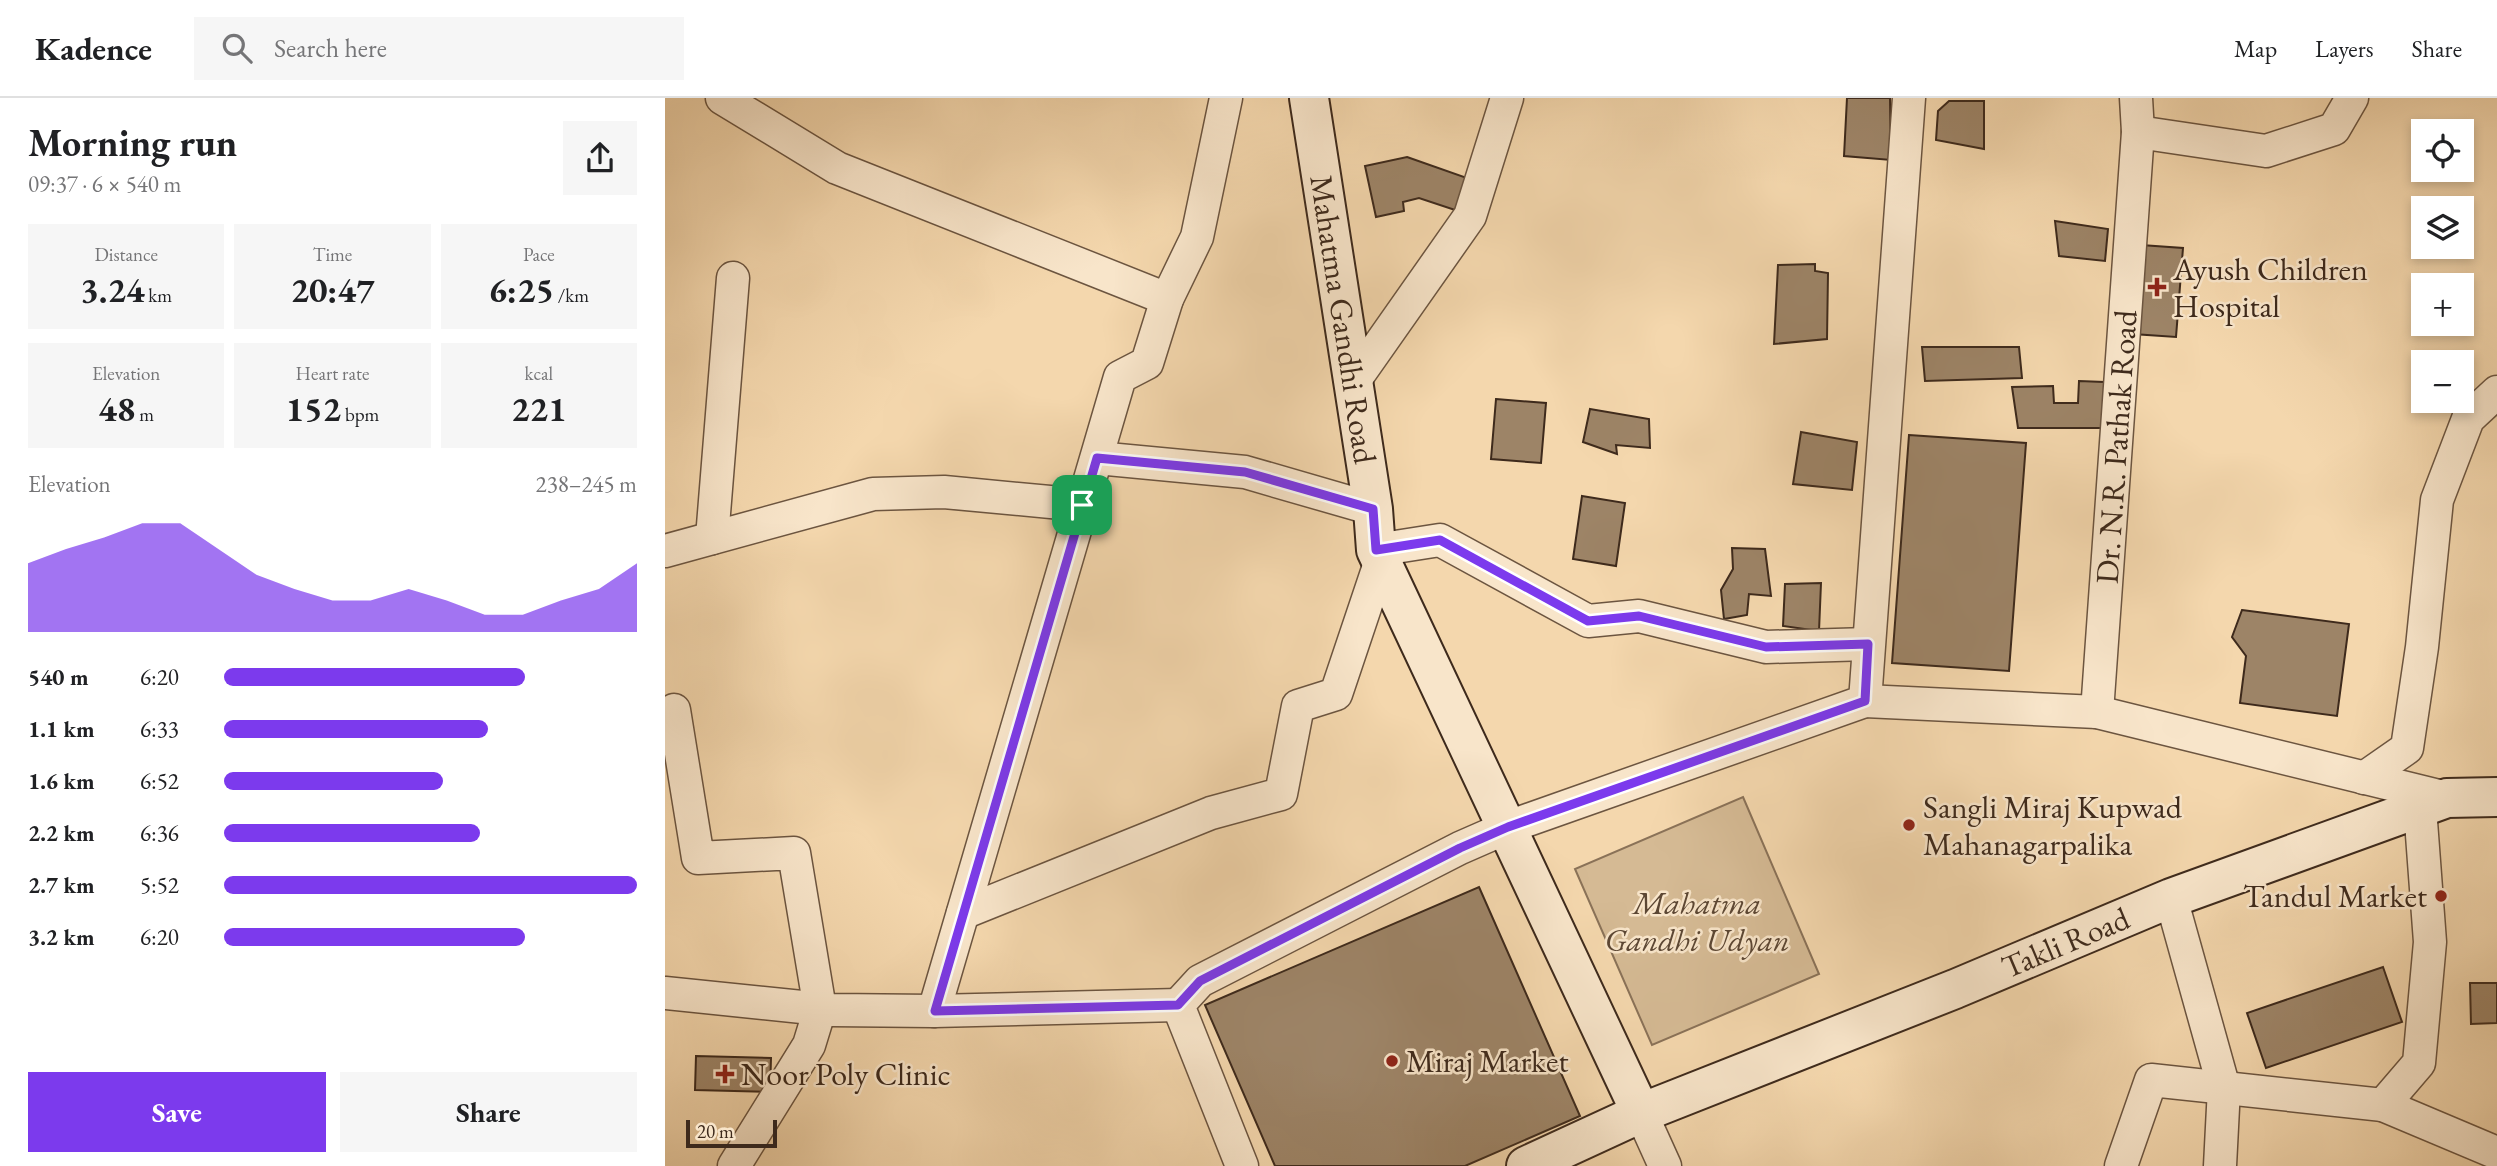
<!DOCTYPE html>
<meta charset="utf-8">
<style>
:root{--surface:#fff;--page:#f6f6f6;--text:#202124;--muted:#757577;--line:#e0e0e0;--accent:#7c3aed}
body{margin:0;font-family:"EB Garamond",serif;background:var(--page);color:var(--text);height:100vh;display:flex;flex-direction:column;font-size:26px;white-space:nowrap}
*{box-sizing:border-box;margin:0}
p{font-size:23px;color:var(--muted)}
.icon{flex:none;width:38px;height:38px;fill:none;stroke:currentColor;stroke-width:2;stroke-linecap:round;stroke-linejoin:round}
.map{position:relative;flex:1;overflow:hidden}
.panel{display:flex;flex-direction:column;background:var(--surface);width:665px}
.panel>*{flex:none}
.fabs{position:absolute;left:1746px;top:21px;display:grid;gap:14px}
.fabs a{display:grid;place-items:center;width:63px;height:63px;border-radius:0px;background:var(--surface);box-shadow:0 4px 10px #0003;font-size:35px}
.scale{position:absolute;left:21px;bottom:18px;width:91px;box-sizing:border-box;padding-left:7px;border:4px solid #3e2a1c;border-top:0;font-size:19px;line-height:24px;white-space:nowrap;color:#3e2a1c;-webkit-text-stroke:5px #f8e5ca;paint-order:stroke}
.pin{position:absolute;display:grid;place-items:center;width:60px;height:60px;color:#fff;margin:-30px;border-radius:14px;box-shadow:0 4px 10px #0006}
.round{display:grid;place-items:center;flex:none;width:74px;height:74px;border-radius:0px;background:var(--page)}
.overview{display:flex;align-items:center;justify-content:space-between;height:119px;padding:0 28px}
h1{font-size:38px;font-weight:700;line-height:52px}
.metrics{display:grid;grid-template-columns:repeat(3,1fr);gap:10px;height:119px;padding:7px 28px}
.metrics div{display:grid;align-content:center;border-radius:0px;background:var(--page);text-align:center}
.metrics b{font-size:35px;font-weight:700}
.metrics small{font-size:19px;font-weight:400}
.metrics p{font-size:19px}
.chart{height:196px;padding:14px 28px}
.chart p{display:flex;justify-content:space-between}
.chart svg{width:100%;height:126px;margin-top:7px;fill:var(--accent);opacity:.7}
.button{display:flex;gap:14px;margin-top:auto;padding:14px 28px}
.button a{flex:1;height:80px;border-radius:0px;background:var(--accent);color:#fff;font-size:28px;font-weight:700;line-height:80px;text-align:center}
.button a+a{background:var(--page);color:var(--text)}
ul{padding:0 28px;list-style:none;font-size:23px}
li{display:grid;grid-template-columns:112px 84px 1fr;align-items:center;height:52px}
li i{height:18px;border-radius:9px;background:var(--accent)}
header{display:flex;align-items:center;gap:42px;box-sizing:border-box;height:98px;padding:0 35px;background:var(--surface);border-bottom:2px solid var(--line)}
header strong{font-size:33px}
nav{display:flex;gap:38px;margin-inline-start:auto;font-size:24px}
.search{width:490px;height:63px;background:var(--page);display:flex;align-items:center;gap:18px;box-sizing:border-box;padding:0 24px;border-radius:0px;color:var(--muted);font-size:26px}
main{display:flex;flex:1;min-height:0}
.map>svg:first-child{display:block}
.green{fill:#d5ba94;stroke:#8a7258;stroke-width:2}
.building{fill:#9d8467;stroke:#3e2a1c;stroke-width:2}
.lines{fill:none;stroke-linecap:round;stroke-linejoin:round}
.street-casing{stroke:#6c5540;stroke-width:35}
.secondary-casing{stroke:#3e2a1c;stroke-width:42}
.street{stroke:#f8e5ca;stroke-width:32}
.secondary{stroke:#f8e5ca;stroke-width:38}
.route-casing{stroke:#fff;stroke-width:14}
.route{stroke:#7c3aed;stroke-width:9}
.poi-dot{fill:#8f2418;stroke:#f8e5ca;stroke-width:2.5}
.labels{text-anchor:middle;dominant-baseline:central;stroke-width:5;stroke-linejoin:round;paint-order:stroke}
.poi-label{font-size:32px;fill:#3e2a1c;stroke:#f8e5ca;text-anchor:start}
.street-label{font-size:32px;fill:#3e2a1c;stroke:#f8e5ca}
.park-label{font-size:32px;font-style:italic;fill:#5c4734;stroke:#f8e5ca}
</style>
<header>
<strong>Kadence</strong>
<div class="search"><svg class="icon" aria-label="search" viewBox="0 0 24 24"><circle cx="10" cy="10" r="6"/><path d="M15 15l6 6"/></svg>Search here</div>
<nav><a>Map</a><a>Layers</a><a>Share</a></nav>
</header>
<main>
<section class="panel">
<div class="overview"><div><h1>Morning run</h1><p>09:37 · 6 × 540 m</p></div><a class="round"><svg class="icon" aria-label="share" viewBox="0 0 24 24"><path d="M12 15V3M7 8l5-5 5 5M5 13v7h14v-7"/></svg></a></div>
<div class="metrics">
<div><p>Distance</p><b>3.24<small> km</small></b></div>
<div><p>Time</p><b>20:47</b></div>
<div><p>Pace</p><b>6:25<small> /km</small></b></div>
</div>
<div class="metrics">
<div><p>Elevation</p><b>48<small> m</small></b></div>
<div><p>Heart rate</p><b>152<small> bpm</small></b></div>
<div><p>kcal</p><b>221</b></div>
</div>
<div class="chart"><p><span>Elevation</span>238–245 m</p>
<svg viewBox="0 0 160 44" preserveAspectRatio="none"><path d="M0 44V20L10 15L20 11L30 6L40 6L50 15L60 24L70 29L80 33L90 33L100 29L110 33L120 38L130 38L140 33L150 29L160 20V44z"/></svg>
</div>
<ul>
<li><b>540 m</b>6:20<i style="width:73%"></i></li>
<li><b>1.1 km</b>6:33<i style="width:64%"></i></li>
<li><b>1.6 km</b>6:52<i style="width:53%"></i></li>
<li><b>2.2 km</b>6:36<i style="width:62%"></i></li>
<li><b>2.7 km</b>5:52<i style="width:100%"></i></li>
<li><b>3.2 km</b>6:20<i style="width:73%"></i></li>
</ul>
<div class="button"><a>Save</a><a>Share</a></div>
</section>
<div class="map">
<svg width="1832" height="1068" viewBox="0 0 1832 1068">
<rect width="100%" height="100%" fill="#f4d7ad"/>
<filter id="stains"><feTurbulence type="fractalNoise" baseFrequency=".00286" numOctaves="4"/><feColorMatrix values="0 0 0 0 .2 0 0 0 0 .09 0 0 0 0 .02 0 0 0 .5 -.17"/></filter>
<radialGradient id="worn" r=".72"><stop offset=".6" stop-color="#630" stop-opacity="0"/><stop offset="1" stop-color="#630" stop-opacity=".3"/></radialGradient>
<!-- green -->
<path class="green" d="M1078 699 1154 876 987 947 910 771Z"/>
<!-- building -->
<g class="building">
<path d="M1182 0H1225L1226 62 1179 58Z"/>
<path d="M1284 3H1319V51L1271 42 1273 13Z"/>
<path d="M742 59 802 80 790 112 754 100 738 104 739 113 711 119 700 68Z"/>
<path d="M1390 123 1443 131 1440 163 1394 158Z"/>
<path d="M1476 147 1518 150 1511 239 1468 236Z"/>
<path d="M1150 166V173L1163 175 1162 241 1109 246 1113 167Z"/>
<path d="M1257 249H1354L1357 280 1260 283Z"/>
<path d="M1414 283 1439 284 1440 330H1353L1347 289 1388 288 1389 305H1413Z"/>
<path d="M831 301 881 305 876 365 826 361Z"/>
<path d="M925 311 984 321 985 350 951 347 952 356 918 344Z"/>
<path d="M1136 334 1192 344 1187 392 1128 386Z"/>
<path d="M1244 337 1361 345 1344 573 1227 565Z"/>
<path d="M917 398 960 405 951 468 908 461Z"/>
<path d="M1067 450 1100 451 1106 498 1084 496 1082 517 1059 521 1056 492 1068 471Z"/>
<path d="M1156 485 1154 533 1118 528 1120 486Z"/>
<path d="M1577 512 1684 526 1672 618 1575 605 1581 558 1567 539Z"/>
<path d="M814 789 915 1018 800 1068H610L540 907Z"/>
<path d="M1718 869 1737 924 1601 970 1582 915Z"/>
<path d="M1805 885H1832V925L1806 926Z"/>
<path d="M31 958 106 960 105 994 30 992Z"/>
</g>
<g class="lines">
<defs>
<g id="street">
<path d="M57 0 172 70 502 201"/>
<path d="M1473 34 1601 53 1669 31 1687 0"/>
<path d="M687 286 805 118 842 0"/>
<path d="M432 360 580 374 708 411"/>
<path d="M47 440 68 180"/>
<path d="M711 452 775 442 923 523 974 518 1101 549 1203 546"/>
<path d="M0 453 208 396 279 394 417 407"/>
<path d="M1200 603 1432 614 1782 700"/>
<path d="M9 612 33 760 129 755 155 911 144 947 69 1068"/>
<path d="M1432 614 1473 34 1471 0"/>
<path d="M1699 680 1742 650 1757 549 1772 402 1803 321 1832 294"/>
<path d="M1506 800 1559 990 1555 1068"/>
<path d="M298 815 546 715 616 696 633 608 671 596 716 462"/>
<path d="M0 895 166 912 269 913 513 907"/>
<path d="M269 913 455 279 482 265 502 201 532 139 561 0"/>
<path d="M1718 1007 1832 1055"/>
<path d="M976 1015 1000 1068"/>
<path d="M577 1068 513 907 535 883 795 750 843 729 1200 603 1244 0"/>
<path d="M1456 1068 1486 982 1718 1007 1754 965 1765 844 1755 710"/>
</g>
<g id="secondary">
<path id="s1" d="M644 0 708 411 711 452 976 1015"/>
<path id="s2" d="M861 1068 976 1015 1290 891 1506 800 1782 700 1832 699"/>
</g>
</defs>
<!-- street casing -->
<use href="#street" class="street-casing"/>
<!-- secondary casing -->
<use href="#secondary" class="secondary-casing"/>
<!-- street -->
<use href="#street" class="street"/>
<!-- secondary -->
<use href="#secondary" class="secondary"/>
</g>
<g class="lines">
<defs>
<path id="route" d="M432 360 580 374 708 411 711 452 775 442 923 523 974 518 1101 549 1203 546 1200 603 843 729 795 750 535 883 513 907 270 913Z"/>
</defs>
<!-- route casing -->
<use href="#route" class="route-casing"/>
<!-- route -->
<use href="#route" class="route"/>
</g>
<!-- markers -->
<g class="poi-dot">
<path d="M1488.5 178.5h7v7h7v7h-7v7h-7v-7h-7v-7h7z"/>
<circle cx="1244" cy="727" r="7"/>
<circle cx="1776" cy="798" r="7"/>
<circle cx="727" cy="963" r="7"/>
<path d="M56.5 965.5h7v7h7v7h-7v7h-7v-7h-7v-7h7z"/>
</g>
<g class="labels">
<!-- poi labels -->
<g class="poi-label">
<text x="1508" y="171">Ayush Children<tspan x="1508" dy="37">Hospital</tspan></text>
<text x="1258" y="709">Sangli Miraj Kupwad<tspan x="1258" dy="37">Mahanagarpalika</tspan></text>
<text x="1762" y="798" text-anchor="end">Tandul Market</text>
<text x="741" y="963">Miraj Market</text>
<text x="76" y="976">Noor Poly Clinic</text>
</g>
<!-- street labels -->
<g class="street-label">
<text stroke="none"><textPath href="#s1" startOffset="224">Mahatma Gandhi Road</textPath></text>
<text transform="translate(1451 349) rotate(-86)">Dr. N.R. Pathak Road</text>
<text stroke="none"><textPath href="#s2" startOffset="584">Takli Road</textPath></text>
</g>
<!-- park labels -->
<g class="park-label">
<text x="1032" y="805">Mahatma<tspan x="1032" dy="37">Gandhi Udyan</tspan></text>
</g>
</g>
<rect width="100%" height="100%" filter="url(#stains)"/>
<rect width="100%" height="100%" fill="url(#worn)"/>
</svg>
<div class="fabs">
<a><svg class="icon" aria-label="locate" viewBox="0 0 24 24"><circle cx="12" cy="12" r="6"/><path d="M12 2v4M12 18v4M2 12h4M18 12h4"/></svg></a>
<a><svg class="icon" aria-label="layers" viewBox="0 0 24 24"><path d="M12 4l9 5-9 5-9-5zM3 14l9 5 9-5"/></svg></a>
<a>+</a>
<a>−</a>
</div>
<div class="scale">20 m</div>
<div class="pin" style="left:417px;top:407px;background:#1e9e55"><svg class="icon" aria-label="arrive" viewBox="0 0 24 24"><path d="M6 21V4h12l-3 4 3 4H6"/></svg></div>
</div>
</main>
